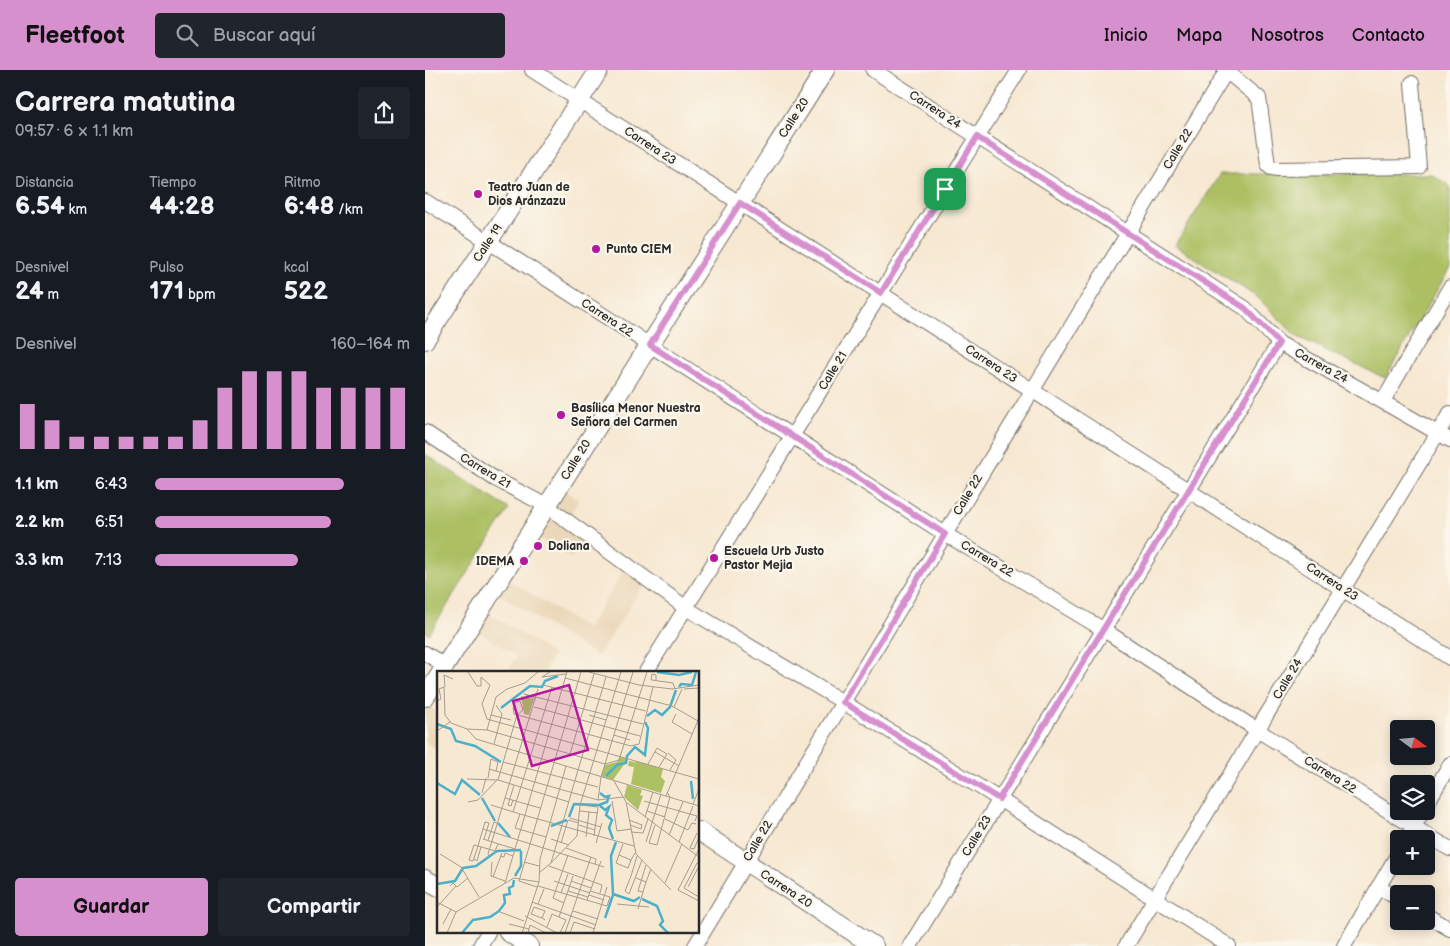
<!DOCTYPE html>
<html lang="es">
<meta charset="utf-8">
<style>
:root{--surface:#171b24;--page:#20242c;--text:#f1f3f6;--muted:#9ea1a6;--accent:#d690ce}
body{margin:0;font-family:"Balsamiq Sans",sans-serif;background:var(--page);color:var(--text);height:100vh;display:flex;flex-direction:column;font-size:19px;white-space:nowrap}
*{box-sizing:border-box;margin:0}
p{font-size:16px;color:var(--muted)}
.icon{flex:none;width:28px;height:28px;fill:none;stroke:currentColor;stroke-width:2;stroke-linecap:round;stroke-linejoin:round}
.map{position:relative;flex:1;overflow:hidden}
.details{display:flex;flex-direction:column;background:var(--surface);width:425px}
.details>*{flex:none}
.needle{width:32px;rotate:106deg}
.fabs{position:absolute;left:965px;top:650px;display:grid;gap:10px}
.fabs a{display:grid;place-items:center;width:45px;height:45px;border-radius:5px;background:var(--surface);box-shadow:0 2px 12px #0003;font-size:25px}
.pin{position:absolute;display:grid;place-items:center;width:42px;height:42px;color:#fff;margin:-21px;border-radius:10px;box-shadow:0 2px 8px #0006}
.round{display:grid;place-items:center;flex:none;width:52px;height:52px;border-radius:5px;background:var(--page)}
.head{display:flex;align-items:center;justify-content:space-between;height:85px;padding:0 15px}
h1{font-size:28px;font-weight:800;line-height:38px}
.metrics{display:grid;grid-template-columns:repeat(3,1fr);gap:8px;height:85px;padding:5px 15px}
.metrics div{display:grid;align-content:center}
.metrics b{font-size:25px;font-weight:800}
.metrics small{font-size:14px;font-weight:400}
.metrics p{font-size:14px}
.chart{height:140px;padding:10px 15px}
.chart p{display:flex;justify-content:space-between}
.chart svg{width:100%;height:90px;margin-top:5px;stroke:var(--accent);stroke-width:6}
.button{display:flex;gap:10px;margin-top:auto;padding:10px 15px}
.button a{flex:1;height:58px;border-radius:5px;background:var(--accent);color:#111;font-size:20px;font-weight:800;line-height:58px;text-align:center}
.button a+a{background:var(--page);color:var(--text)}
ul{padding:0 15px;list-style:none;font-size:16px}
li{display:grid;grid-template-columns:80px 60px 1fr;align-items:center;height:38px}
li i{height:12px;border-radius:6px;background:var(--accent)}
header{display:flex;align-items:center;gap:30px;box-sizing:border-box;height:70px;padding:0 25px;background:var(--accent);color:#111}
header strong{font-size:24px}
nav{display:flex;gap:28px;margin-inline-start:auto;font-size:18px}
.search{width:350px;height:45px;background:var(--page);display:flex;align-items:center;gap:12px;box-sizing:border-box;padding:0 18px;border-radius:5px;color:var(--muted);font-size:19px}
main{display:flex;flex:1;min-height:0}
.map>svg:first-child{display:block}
.built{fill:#ebd8ba}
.green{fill:#acc064;stroke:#6c7648}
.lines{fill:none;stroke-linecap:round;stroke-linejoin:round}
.minor-casing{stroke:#726d65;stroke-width:16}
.major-casing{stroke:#726d65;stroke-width:20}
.minor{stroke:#fff;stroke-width:14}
.major{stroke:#fff;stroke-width:18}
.route-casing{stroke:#fff;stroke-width:10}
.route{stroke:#d690ce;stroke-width:6}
.poi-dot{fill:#b5179e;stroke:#fbf7ec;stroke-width:2}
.labels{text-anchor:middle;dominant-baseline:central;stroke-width:4.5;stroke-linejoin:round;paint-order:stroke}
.street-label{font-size:12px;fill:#2b2b2b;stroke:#fbf7ec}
.poi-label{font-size:12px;font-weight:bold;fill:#2b2b2b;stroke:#fbf7ec;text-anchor:start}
.inset-river{fill:none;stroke:#4cb0cb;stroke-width:2.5}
.inset-road{fill:none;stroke:#a59c8f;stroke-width:1}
.view{fill:#b5179e;fill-opacity:0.15;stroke:#b5179e;stroke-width:2.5}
.inset-edge{fill:none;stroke:#2b2b2b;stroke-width:2.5}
</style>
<header>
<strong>Fleetfoot</strong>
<div class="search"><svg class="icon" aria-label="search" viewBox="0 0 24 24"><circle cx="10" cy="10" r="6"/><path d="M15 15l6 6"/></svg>Buscar aquí</div>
<nav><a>Inicio</a><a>Mapa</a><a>Nosotros</a><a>Contacto</a></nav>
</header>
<main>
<section class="details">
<div class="head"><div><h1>Carrera matutina</h1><p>09:57 · 6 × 1.1 km</p></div><a class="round"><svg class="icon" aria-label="share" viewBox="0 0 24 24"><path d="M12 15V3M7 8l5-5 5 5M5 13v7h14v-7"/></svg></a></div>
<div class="metrics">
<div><p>Distancia</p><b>6.54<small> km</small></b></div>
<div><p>Tiempo</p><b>44:28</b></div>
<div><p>Ritmo</p><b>6:48<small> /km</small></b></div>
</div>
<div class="metrics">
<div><p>Desnivel</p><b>24<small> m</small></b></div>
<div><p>Pulso</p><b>171<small> bpm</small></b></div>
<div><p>kcal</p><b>522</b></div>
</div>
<div class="chart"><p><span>Desnivel</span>160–164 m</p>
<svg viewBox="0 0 160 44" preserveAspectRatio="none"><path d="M5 44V22M15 44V30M25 44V38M35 44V38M45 44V38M55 44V38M65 44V38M75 44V30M85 44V14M95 44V6M105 44V6M115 44V6M125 44V14M135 44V14M145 44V14M155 44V14"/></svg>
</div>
<ul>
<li><b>1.1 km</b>6:43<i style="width:74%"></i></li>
<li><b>2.2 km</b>6:51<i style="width:69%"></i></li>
<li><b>3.3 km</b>7:13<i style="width:56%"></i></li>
</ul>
<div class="button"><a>Guardar</a><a>Compartir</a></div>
</section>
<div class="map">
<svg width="1025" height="876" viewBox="0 0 1025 876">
<rect width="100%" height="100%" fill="#fbf7ec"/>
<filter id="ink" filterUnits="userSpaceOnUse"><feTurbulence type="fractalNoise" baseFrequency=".02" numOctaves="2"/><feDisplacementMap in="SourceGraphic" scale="10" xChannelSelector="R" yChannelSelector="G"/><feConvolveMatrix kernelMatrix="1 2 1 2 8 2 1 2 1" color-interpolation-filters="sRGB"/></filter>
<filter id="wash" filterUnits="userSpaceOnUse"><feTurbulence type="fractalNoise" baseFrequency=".0096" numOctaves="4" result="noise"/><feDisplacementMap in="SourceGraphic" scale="20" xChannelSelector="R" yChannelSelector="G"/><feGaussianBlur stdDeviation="1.12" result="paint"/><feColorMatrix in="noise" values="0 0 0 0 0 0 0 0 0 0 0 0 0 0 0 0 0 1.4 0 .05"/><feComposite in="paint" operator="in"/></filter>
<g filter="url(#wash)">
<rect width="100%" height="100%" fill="#f7e8d2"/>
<!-- built -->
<g class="built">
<path d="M132 414 154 430 143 447 120 432Z"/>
<path d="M124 450H129L158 468 146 488 113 467Z"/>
<path d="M202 496 222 509 173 587 74 524 84 510 162 559Z"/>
<path d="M57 538 129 585 119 602H82L92 586 45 556Z"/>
<path d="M0 634 14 643V681L0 672Z"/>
</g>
<!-- green -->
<g class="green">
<path d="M795 104H1006L1025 116V198L960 308 871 266 832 227 750 175Z"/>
<path d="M0 384 84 439 4 564 0 561Z"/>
</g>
</g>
<g filter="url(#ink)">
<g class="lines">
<defs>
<g id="minor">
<path d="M107 0 1025 588"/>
<path d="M448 0 820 238 854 273 1025 370"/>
<path d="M800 0 834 28 843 95 846 98 851 99 994 97 987 13"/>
<path d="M0 131 520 464 679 560 832 660 1025 779"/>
<path d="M958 331 1025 217"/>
<path d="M0 362 70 409 122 436 261 538 418 632 574 729 804 876"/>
<path d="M0 583 20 596"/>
<path d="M221 602 594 0"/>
<path d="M1001 735 1025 694"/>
<path d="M982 769 998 741"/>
<path d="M953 817 974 829"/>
<path d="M1001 845 1025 859"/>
<path d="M55 876 63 862"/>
<path d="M270 876 802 0"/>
<path d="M485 876 854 273"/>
<path d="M701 876 1025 343"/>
<path d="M919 876 974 782"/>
</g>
<g id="major">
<path d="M0 270 174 0"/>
<path d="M16 602 400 0"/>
<path d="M0 627 14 606"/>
<path d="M274 761 449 876"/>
<path d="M0 809 14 817"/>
<path d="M83 862 104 876"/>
</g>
</defs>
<!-- minor casing -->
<use href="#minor" class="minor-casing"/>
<!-- major casing -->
<use href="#major" class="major-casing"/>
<!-- minor -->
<use href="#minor" class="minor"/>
<!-- major -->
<use href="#major" class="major"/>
</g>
</g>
<g class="lines" filter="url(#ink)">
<defs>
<path id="route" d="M552 67 820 238 854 273 574 729 418 632 520 464 225 275 315 133 456 223Z"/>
</defs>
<!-- route casing -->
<use href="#route" class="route-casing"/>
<!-- route -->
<use href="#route" class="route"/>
</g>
<!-- markers -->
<g class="poi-dot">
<circle cx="53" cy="124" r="5"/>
<circle cx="171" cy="179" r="5"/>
<circle cx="136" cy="345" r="5"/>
<circle cx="113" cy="476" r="5"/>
<circle cx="289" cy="488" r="5"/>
<circle cx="99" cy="491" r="5"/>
</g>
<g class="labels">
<!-- street labels -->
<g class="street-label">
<text transform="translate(510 40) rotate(33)">Carrera 24</text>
<text transform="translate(369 48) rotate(-57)">Calle 20</text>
<text transform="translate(225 76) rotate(33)">Carrera 23</text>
<text transform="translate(753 79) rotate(-59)">Calle 22</text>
<text transform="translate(63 173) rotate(-57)">Calle 19</text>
<text transform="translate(182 248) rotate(33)">Carrera 22</text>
<text transform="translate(566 294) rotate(33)">Carrera 23</text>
<text transform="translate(896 296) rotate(29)">Carrera 24</text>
<text transform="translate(408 301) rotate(-58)">Calle 21</text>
<text transform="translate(151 390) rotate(-58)">Calle 20</text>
<text transform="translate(60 401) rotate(31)">Carrera 21</text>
<text transform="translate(543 425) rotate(-59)">Calle 22</text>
<text transform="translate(562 489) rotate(31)">Carrera 22</text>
<text transform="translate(907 512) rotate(33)">Carrera 23</text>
<text transform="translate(863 609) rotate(-59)">Calle 24</text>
<text transform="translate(905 705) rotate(32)">Carrera 22</text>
<text transform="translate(552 766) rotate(-59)">Calle 23</text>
<text transform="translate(333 771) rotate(-59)">Calle 22</text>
<text transform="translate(361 819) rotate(33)">Carrera 20</text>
</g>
<!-- poi labels -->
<g class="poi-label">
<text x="63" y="117">Teatro Juan de<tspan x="63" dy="14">Dios Aránzazu</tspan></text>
<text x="181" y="179">Punto CIEM</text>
<text x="146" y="338">Basílica Menor Nuestra<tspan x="146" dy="14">Señora del Carmen</tspan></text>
<text x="123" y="476">Doliana</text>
<text x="299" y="481">Escuela Urb Justo<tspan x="299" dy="14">Pastor Mejia</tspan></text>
<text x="89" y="491" text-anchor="end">IDEMA</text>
</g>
</g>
<!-- overview -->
<g transform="translate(12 601)">
<rect width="262" height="262" fill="#f7e8d2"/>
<path d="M84 25 97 28 92 44 87 43ZM183 86 189 88 188 92 176 109 164 105 168 94 180 91ZM192 90 198 91 197 94 199 90 226 98 224 106 228 110 224 122 194 113 197 96 191 95ZM190 114 205 119 203 124 206 125 201 139 187 126Z" fill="#acc064"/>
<path class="inset-river" d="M220 1 242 4 255 1M242 16 244 13 255 14 259 1M64 37 93 15 105 16 108 10 121 5M210 45 218 39 225 44 233 36 239 19M0 53 14 58 19 70 38 75 64 91M169 105 180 94 189 92 190 85 198 76 208 84 211 57 208 51M254 110 256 128M0 112 18 123 25 109 43 124M163 122 168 126 172 125 170 131 162 134 168 139 172 136 169 144 175 149 172 157 176 168M45 127 58 150M132 146 137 133 161 134M61 152 73 166M114 155 130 149M179 171 174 185 176 223 197 230 203 226M78 205 84 195V180M0 213 18 210 26 197 39 195 60 180 84 179M205 228 220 235 226 250 223 254 231 262M168 247 176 224M25 262 36 249 53 246 62 240 68 232 67 224 73 223 72 217 76 215 77 209"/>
<path class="inset-road" d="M31 1 40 15H44V6L53 14 45 33 50 48 262 108M113 1 105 6 129 3M152 1 202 14 235 18 262 14M196 1 168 93 182 89 210 1M128 7 235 35 261 50M219 10V4L215 3 214 9H215L236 12 238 18M106 14 209 40M8 16 7 4 16 8M247 18 262 17M99 28 87 23 206 53M0 30 4 28 2 18 7 16 8 44 14 52 30 58 50 59 168 93 164 106M76 36 77 43 194 75 202 73 216 16M97 36 203 65M237 36 245 18M239 43 235 51 255 63M54 44 74 49M152 44 169 49M30 58 39 68 262 135M50 59 59 26 70 18 88 12 101 1M0 60 13 51M177 64 193 69M57 73 65 43 59 34M218 81 242 95M231 82 239 89 233 99M133 83 157 3M66 91 161 116M211 93 220 77 230 83 222 96M52 98 161 129 186 126M141 99 169 6M51 107 54 88 61 91 59 100M30 108 61 109 132 131M61 109 80 44 86 39 83 30 78 32M177 110 189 131 199 183 234 219M45 122 49 107M229 125 262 47M68 127 103 137M76 129 74 135 71 134 77 114M161 129 164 106M175 130 180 160 194 158M207 130 260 145 258 150M31 131 41 129 60 109M190 132 262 186M256 133 262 118M54 134 83 143M143 134 161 136 157 165M143 140 161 142M210 140 228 146M76 141 115 16M208 146 216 121M133 147 164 156M228 148 251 159 255 152 259 153M192 149 205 154 204 158 193 154M142 154 158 159M218 154 212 172 220 174 233 126 230 121M78 157 83 143 197 175M78 157 109 166M46 158 167 196M194 161 206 162 211 148M260 162 253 177 257 178 262 166M232 164 246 131M149 166 152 141M46 168 78 178M47 168 52 152 48 151 41 175 36 190 32 189 37 174 41 175 58 180 61 173M114 168 132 174M51 169 57 151 60 152M209 171 224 123M242 171 256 135M124 172 131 149 142 152M159 172 165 152M186 173 179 192 191 197 194 189M129 177 159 188 158 193M262 178 241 219 262 230M3 183 24 196 42 226M182 184 194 189 198 182M63 185 67 186 68 182 76 185M53 187 51 183 101 18M37 188 40 190 44 176M55 191 54 205 68 210M87 191 102 195M114 192 140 165 143 134 184 1M262 193 260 192 247 217 262 226M209 194 201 220 206 221 209 211M112 195 165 214 163 222M102 202 114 192 141 99M194 205 188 220 192 223 205 189M194 205 200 185M56 206 65 182M199 207 209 211 214 198M117 210 153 222M134 210 154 217M68 212 130 1M228 212 245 173M13 215 16 212 20 216 31 207M101 215 170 235 173 226 153 220M100 216 82 210 144 1M251 216 261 197M131 220 151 226M124 222 131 203M152 224 167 229M150 229 164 190M0 231 19 241 77 207 102 211M95 231 159 254M127 232 116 227 131 184M101 233 107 218M180 233 212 236M0 236 19 215M201 238 206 221M136 240 161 248M63 241 87 250M88 245 120 262M122 246 136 205M105 247 108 240 97 236 94 243 105 247 108 249M6 253 14 238M72 253 92 258M110 256 115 243 129 249 123 262M10 262 19 241M85 262 102 211 103 188 129 95M91 262 93 254 109 262M128 262 154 186M133 262 137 251 158 258M156 262 170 216"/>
<path class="view" d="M132 14 151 79 95 95 76 30Z"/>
<rect width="262" height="262" class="inset-edge"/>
</g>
</svg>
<div class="fabs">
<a><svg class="needle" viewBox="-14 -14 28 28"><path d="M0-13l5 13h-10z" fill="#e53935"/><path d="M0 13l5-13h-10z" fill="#9ea1a6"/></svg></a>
<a><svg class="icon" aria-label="layers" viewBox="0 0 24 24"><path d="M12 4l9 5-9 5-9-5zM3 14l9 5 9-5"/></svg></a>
<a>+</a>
<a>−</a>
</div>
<div class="pin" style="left:520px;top:119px;background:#1e9e55"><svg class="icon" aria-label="arrive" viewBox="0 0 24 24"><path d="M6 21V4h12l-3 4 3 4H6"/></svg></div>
</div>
</main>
